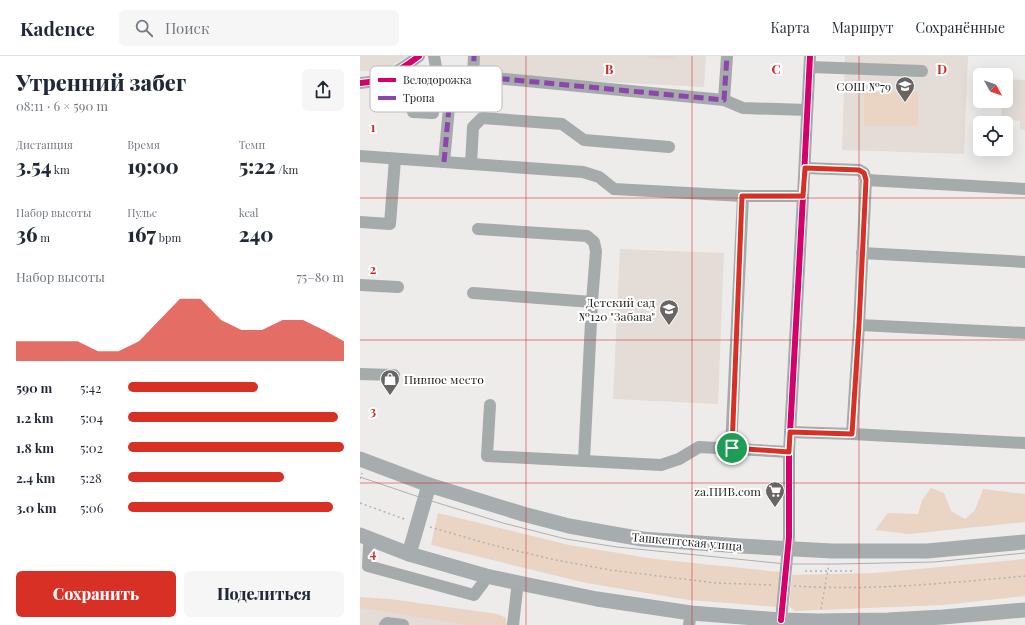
<!DOCTYPE html>
<html lang="ru">
<meta charset="utf-8">
<style>
:root{--surface:#fff;--page:#f6f6f7;--text:#1f2937;--muted:#747a83;--line:#e0e1e3;--accent:#d93025}
body{margin:0;font-family:"Playfair Display",serif;background:var(--page);color:var(--text);height:100vh;display:flex;flex-direction:column;font-size:15px;white-space:nowrap}
*{box-sizing:border-box;margin:0}
p{font-size:13px;color:var(--muted)}
.icon{flex:none;width:22px;height:22px;fill:none;stroke:currentColor;stroke-width:2;stroke-linecap:round;stroke-linejoin:round}
.map{position:relative;flex:1;overflow:hidden}
.side{display:flex;flex-direction:column;background:var(--surface);width:360px}
.side>*{flex:none}
.needle{width:26px;rotate:130deg}
.controls{position:absolute;left:613px;top:12px;display:grid;gap:8px}
.controls a{display:grid;place-items:center;width:40px;height:40px;border-radius:6px;background:var(--surface);box-shadow:0 4px 16px #0002;font-size:20px}
.pin{position:absolute;display:grid;place-items:center;width:34px;height:34px;color:#fff;margin:-17px;border:2px solid #fff;border-radius:50%;box-shadow:0 1px 4px #0007}
.round{display:grid;place-items:center;flex:none;width:42px;height:42px;border-radius:6px;background:var(--page)}
.headline{display:flex;align-items:center;justify-content:space-between;height:68px;padding:0 16px}
h1{font-size:22px;font-weight:800;line-height:30px}
.figures{display:grid;grid-template-columns:repeat(3,1fr);gap:6px;height:68px;padding:4px 16px}
.figures div{display:grid;align-content:center}
.figures b{font-size:20px;font-weight:800}
.figures small{font-size:11px;font-weight:400}
.figures p{font-size:11px}
.chart{height:112px;padding:8px 16px}
.chart p{display:flex;justify-content:space-between}
.chart svg{width:100%;height:72px;margin-top:4px;fill:var(--accent);opacity:.7}
.button{display:flex;gap:8px;margin-top:auto;padding:8px 16px}
.button a{flex:1;height:46px;border-radius:6px;background:var(--accent);color:#fff;font-size:16px;font-weight:800;line-height:46px;text-align:center}
.button a+a{background:var(--page);color:var(--text)}
ul{padding:0 16px;list-style:none;font-size:13px}
li{display:grid;grid-template-columns:64px 48px 1fr;align-items:center;height:30px}
li i{height:10px;border-radius:5px;background:var(--accent)}
header{display:flex;align-items:center;gap:24px;box-sizing:border-box;height:56px;padding:0 20px;background:var(--surface);border-bottom:1px solid var(--line)}
header strong{font-size:19px}
nav{display:flex;gap:22px;margin-inline-start:auto;font-size:14px}
.search{width:280px;height:36px;background:var(--page);display:flex;align-items:center;gap:10px;box-sizing:border-box;padding:0 14px;border-radius:6px;color:var(--muted);font-size:15px}
main{display:flex;flex:1;min-height:0}
.map>svg:first-child{display:block}
.built{fill:#e3dcd7}
.green{fill:#ead4c3}
.lines{fill:none;stroke-linecap:round;stroke-linejoin:round}
.path{stroke:#b0b2b3;stroke-width:1.5;stroke-dasharray:2 3;stroke-linecap:butt}
.minor{stroke:#a5aaab;stroke-width:12}
.major{stroke:#a7acae;stroke-width:15}
.tram{stroke:#aeb0ae;stroke-width:1}
.quiet{stroke:#8e44ad;stroke-width:5;stroke-dasharray:10 5;stroke-linecap:butt}
.cycleway-casing{stroke:#fff;stroke-width:8}
.cycleway{stroke:#d6006c;stroke-width:6}
.route-casing{stroke:#fff;stroke-width:8}
.route{stroke:#d93025;stroke-width:5}
.grid{fill:none;stroke:#d62828;stroke-width:1;stroke-opacity:0.55}
.labels{text-anchor:middle;dominant-baseline:central;stroke-width:4;stroke-linejoin:round;paint-order:stroke}
.poi-label{font-size:12px;fill:#201e1d;stroke:#fff;text-anchor:end}
.street-label{font-size:12px;fill:#201e1d;stroke:#fff}
.key{fill:#fff;stroke:#bcbcbb;stroke-width:1}
.key-label{font-size:11px;fill:#201e1d}
.grid-label{font-size:13px;text-anchor:middle;font-weight:bold;fill:#d62828;stroke:#fff;stroke-width:4;stroke-linejoin:round;paint-order:stroke}
</style>
<header>
<strong>Kadence</strong>
<div class="search"><svg class="icon" aria-label="search" viewBox="0 0 24 24"><circle cx="10" cy="10" r="6"/><path d="M15 15l6 6"/></svg>Поиск</div>
<nav><a>Карта</a><a>Маршрут</a><a>Сохранённые</a></nav>
</header>
<main>
<section class="side">
<div class="headline"><div><h1>Утренний забег</h1><p>08:11 · 6 × 590 m</p></div><a class="round"><svg class="icon" aria-label="share" viewBox="0 0 24 24"><path d="M12 15V3M7 8l5-5 5 5M5 13v7h14v-7"/></svg></a></div>
<div class="figures">
<div><p>Дистанция</p><b>3.54<small> km</small></b></div>
<div><p>Время</p><b>19:00</b></div>
<div><p>Темп</p><b>5:22<small> /km</small></b></div>
</div>
<div class="figures">
<div><p>Набор высоты</p><b>36<small> m</small></b></div>
<div><p>Пульс</p><b>167<small> bpm</small></b></div>
<div><p>kcal</p><b>240</b></div>
</div>
<div class="chart"><p><span>Набор высоты</span>75–80 m</p>
<svg viewBox="0 0 160 44" preserveAspectRatio="none"><path d="M0 44V32L10 32L20 32L30 32L40 38L50 38L60 32L70 19L80 6L90 6L100 19L110 25L120 25L130 19L140 19L150 25L160 32V44z"/></svg>
</div>
<ul>
<li><b>590 m</b>5:42<i style="width:60%"></i></li>
<li><b>1.2 km</b>5:04<i style="width:97%"></i></li>
<li><b>1.8 km</b>5:02<i style="width:100%"></i></li>
<li><b>2.4 km</b>5:28<i style="width:72%"></i></li>
<li><b>3.0 km</b>5:06<i style="width:95%"></i></li>
</ul>
<div class="button"><a>Сохранить</a><a>Поделиться</a></div>
</section>
<div class="map">
<svg width="665" height="569" viewBox="0 0 665 569">
<rect width="100%" height="100%" fill="#eeecea"/>
<!-- built -->
<g class="built">
<path d="M0 0H47L23 15H0Z"/>
<path d="M118 0H346L344 31 117 19Z"/>
<path d="M485 0H608L604 98 482 94Z"/>
<path d="M646 23 665 24V74L660 73V65L641 63 642 45H646Z"/>
<path d="M260 193 364 197 358 348 253 343Z"/>
<path d="M0 542H1L162 569H0Z"/>
</g>
<!-- green -->
<g class="green">
<path d="M288 0H315V3L288 2Z"/>
<rect x="504" y="36" width="54" height="34"/>
<path d="M571 432 584 437 591 455 605 463 615 454 623 433 665 438V466L549 478 515 474 528 457 558 458 562 444Z"/>
<path d="M78 457 209 489 295 503 420 516 417 551 329 544 226 527 71 489Z"/>
<path d="M665 503V540L583 549 435 555 429 550 432 519 515 517Z"/>
<path d="M0 541 30 543 138 558 146 562V569H110L0 552Z"/>
</g>
<g class="lines">
<!-- path -->
<g class="path">
<path d="M0 423 2 417"/>
<path d="M0 447 47 464"/>
<path d="M70 471 132 489 196 504 250 514 356 527 414 529"/>
<path d="M445 515H493"/>
<path d="M434 530C511 535 588 527 665 520"/>
<path d="M461 553 469 508"/>
</g>
<!-- minor -->
<g class="minor">
<path d="M450 11 562 15"/>
<path d="M113 20 114 0"/>
<path d="M0 27C22 26 42 13 59 0"/>
<path d="M364 44 367 0"/>
<path d="M53 56 73 57 76 11 74 0"/>
<path d="M0 100 223 116 239 121 254 133 383 140H443"/>
<path d="M84 106 92 19 113 20 364 44 383 52 447 54"/>
<path d="M111 108 113 71 122 62 202 68 224 84 309 91"/>
<path d="M445 112 499 114 504 117 506 124 499 269 492 378"/>
<path d="M506 124 665 133"/>
<path d="M0 166 30 168 35 103"/>
<path d="M118 173 227 180 234 186 236 195 232 246 224 404"/>
<path d="M502 197 665 206"/>
<path d="M0 229 38 231"/>
<path d="M113 237 232 246"/>
<path d="M499 269 665 277"/>
<path d="M0 318 34 319"/>
<path d="M130 349 127 400 301 409 319 403 339 391 429 396"/>
<path d="M430 376 492 378 665 387"/>
<path d="M371 392 383 140"/>
<path d="M11 484 9 490 8 510 114 539 123 527 126 520"/>
<path d="M421 564 429 481V396L443 140 450 0"/>
<path d="M25 569 27 567 43 569"/>
<path d="M153 569 157 534 159 527"/>
<path d="M329 569 331 557"/>
</g>
<!-- major -->
<g class="major">
<path d="M0 403 69 429 163 458 209 470 282 483 381 490 472 495H567L665 486"/>
<path d="M0 479 49 498 126 520 159 527 237 543 331 557 421 564 458 565 528 564 583 561 665 554"/>
<path d="M49 498 69 429"/>
</g>
<!-- tram -->
<path class="tram" d="M0 421 65 443 143 467 206 483 257 491 426 508H476L574 506 665 497"/>
<!-- quiet -->
<g class="quiet">
<path d="M113 20 114 0"/>
<path d="M84 106 92 19 113 20 364 44 367 0"/>
</g>
<defs>
<g id="cycleway">
<path d="M0 27C22 26 42 13 59 0"/>
<path d="M421 564 429 481V396L443 140 450 0"/>
</g>
</defs>
<!-- cycleway casing -->
<use href="#cycleway" class="cycleway-casing"/>
<!-- cycleway -->
<use href="#cycleway" class="cycleway"/>
</g>
<g class="lines">
<defs>
<path id="route" d="M445 112 499 114 504 117 506 124 499 269 492 378 430 376 429 396 372 392 382 140H443Z"/>
</defs>
<!-- route casing -->
<use href="#route" class="route-casing"/>
<!-- route -->
<use href="#route" class="route"/>
</g>
<!-- grid -->
<path class="grid" d="M166 0V569M332 0V569M499 0V569M0 142H665M0 284H665M0 427H665"/>
<!-- icons -->
<defs>
<symbol id="school-pin" viewBox="-11 -11 22 30"><path d="M0 17L-7.5 6A9.5 9.5 0 1 1 7.5 6Z" fill="#686665" stroke="#fff"/><path d="M0-5L7-2L0 1L-7-2ZM-4 1L0 2.5L4 1V4Q0 6-4 4Z" fill="#fff"/></symbol>
<symbol id="shop-pin" viewBox="-11 -11 22 30"><path d="M0 17L-7.5 6A9.5 9.5 0 1 1 7.5 6Z" fill="#686665" stroke="#fff"/><path d="M-5-2.5h2.3a2.7 3.5 0 0 1 5.4 0H5L5.5 6h-11ZM-1.5-2.5h3a1.5 2.3 0 0 0-3 0Z" fill="#fff"/></symbol>
<symbol id="supermarket-pin" viewBox="-11 -11 22 30"><path d="M0 17L-7.5 6A9.5 9.5 0 1 1 7.5 6Z" fill="#686665" stroke="#fff"/><path d="M-6-5.5h2.5l.6 2H6L4.5 2H-2.5L-4.4-4H-6ZM-1.5 3.2a1.3 1.3 0 1 0 .1 0ZM3 3.2a1.3 1.3 0 1 0 .1 0Z" fill="#fff"/></symbol>
</defs>
<g fill-rule="evenodd">
<use href="#school-pin" x="534" y="19" width="22" height="30"/>
<use href="#school-pin" x="298" y="242" width="22" height="30"/>
<use href="#shop-pin" x="19" y="312" width="22" height="30"/>
<use href="#supermarket-pin" x="404" y="424" width="22" height="30"/>
</g>
<g class="labels">
<!-- poi labels -->
<g class="poi-label">
<text x="531" y="30">СОШ №79</text>
<text x="295" y="246">Детский сад<tspan x="295" dy="14">№120 "Забава"</tspan></text>
<text x="44" y="323" text-anchor="start">Пивное место</text>
<text x="401" y="435">za.ПИВ.com</text>
</g>
<!-- street labels -->
<g class="street-label">
<text transform="translate(327 485) rotate(5)">Ташкентская улица</text>
</g>
</g>
<!-- legend -->
<rect x="10" y="10" width="132" height="46" rx="6" class="key"/>
<rect x="18" y="22" width="18" height="4" fill="#d6006c"/>
<rect x="18" y="40" width="18" height="4" fill="#8e44ad"/>
<g class="key-label">
<text x="43" y="28">Велодорожка</text>
<text x="43" y="46">Тропа</text>
</g>
<g class="grid-label">
<text x="249" y="18">B</text>
<text x="416" y="18">C</text>
<text x="582" y="18">D</text>
<text x="13" y="76">1</text>
<text x="13" y="218">2</text>
<text x="13" y="360">3</text>
<text x="13" y="502">4</text>
</g>
</svg>
<div class="controls">
<a><svg class="needle" viewBox="-14 -14 28 28"><path d="M0-13l5 13h-10z" fill="#e53935"/><path d="M0 13l5-13h-10z" fill="#747a83"/></svg></a>
<a><svg class="icon" aria-label="locate" viewBox="0 0 24 24"><circle cx="12" cy="12" r="6"/><path d="M12 2v4M12 18v4M2 12h4M18 12h4"/></svg></a>
</div>
<div class="pin" style="left:372px;top:392px;background:#1e9e55"><svg class="icon" aria-label="arrive" viewBox="0 0 24 24"><path d="M6 21V4h12l-3 4 3 4H6"/></svg></div>
</div>
</main>
